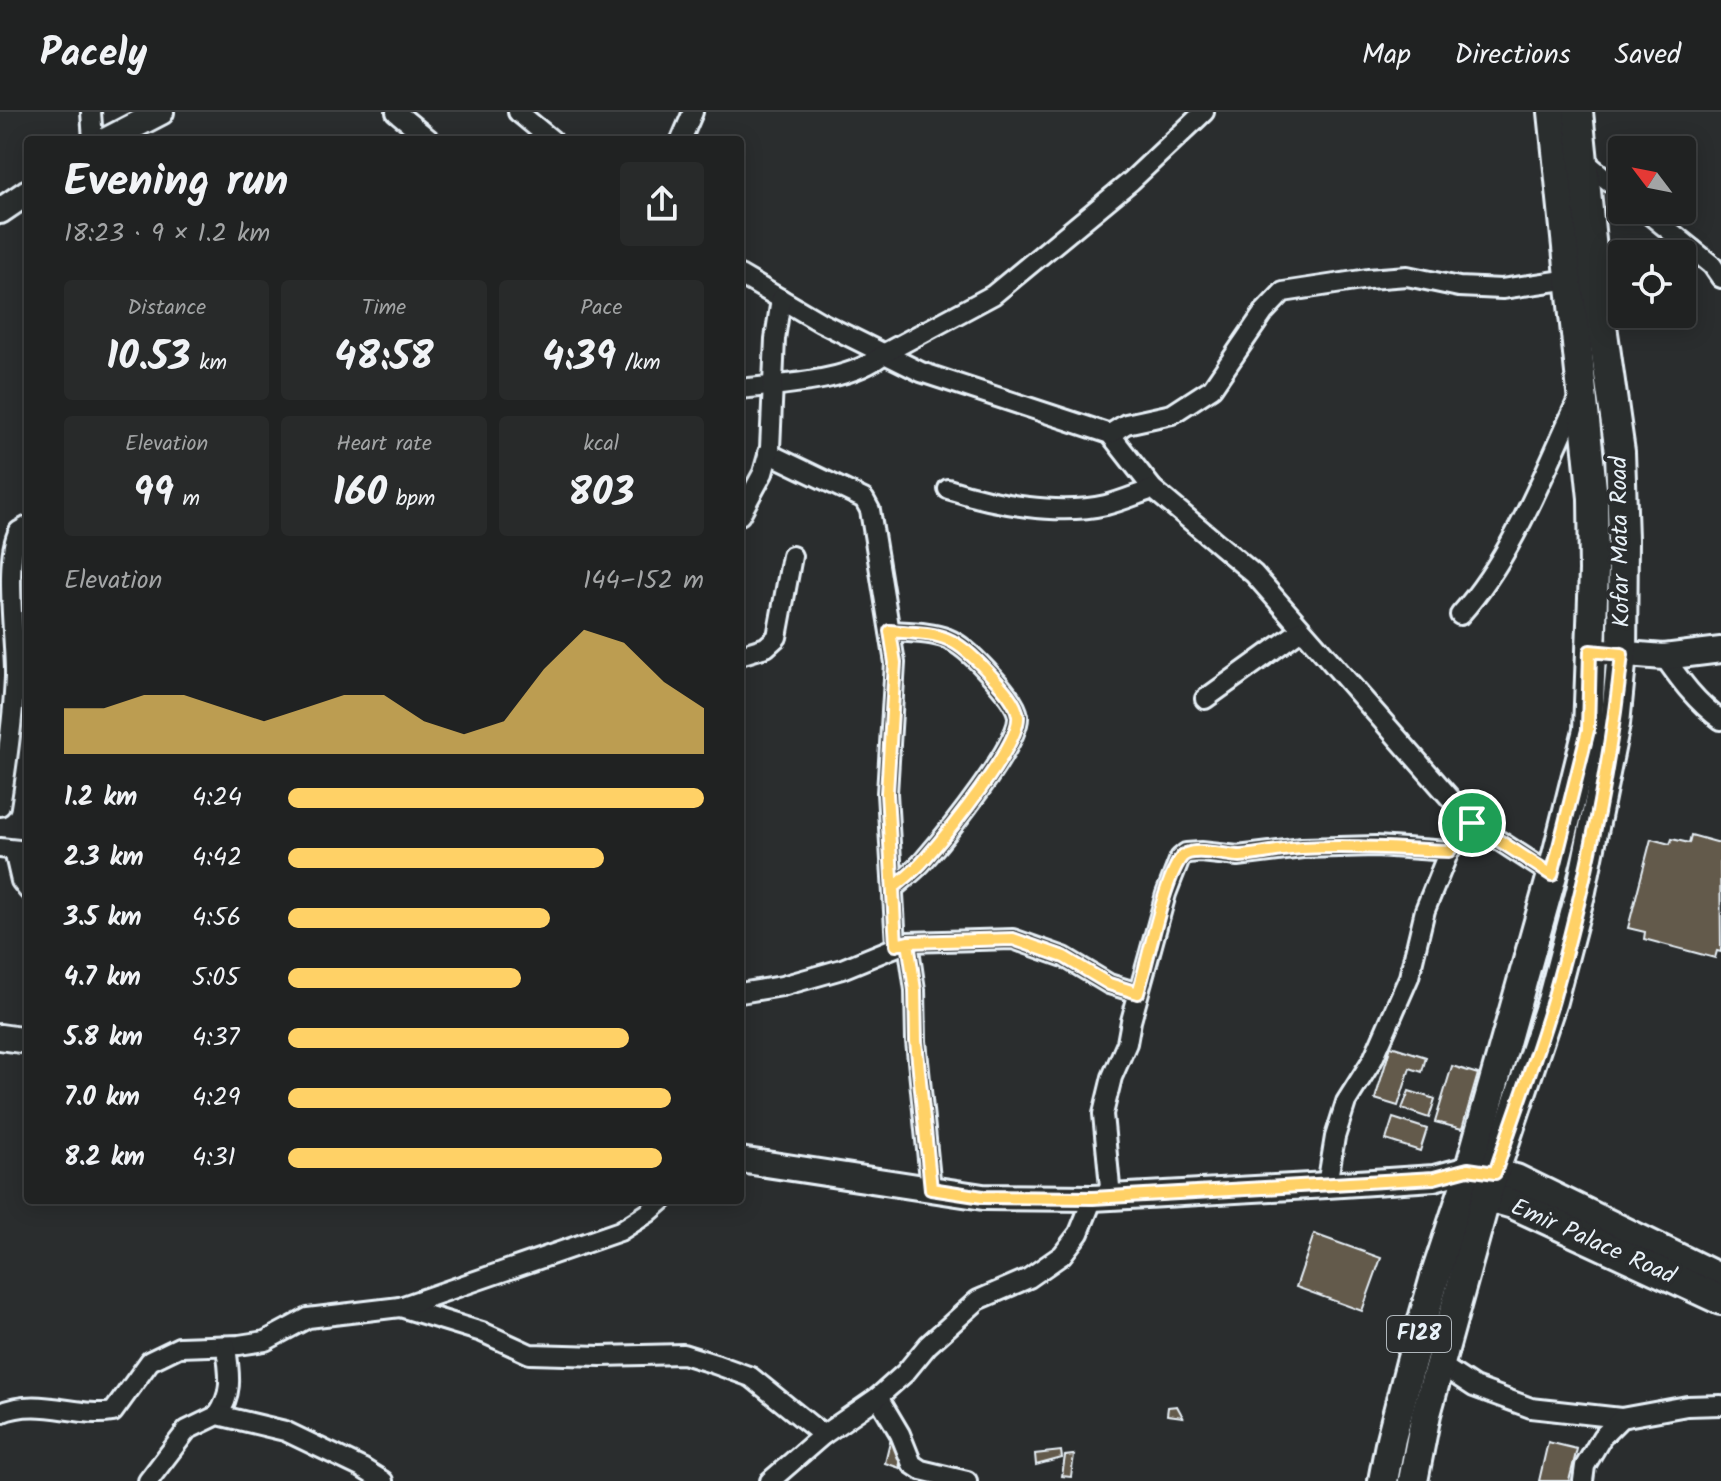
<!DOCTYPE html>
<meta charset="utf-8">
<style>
:root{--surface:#202222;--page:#282a2a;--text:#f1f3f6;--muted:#a2a4a5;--line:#3d3f40;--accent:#ffd166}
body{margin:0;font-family:Kalam,sans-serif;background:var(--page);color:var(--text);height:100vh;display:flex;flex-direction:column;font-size:30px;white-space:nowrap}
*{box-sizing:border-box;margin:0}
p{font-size:26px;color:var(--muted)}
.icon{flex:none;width:44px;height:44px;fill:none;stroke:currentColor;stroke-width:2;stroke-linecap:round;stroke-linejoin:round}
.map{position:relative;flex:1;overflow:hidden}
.side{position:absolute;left:24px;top:24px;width:720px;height:1068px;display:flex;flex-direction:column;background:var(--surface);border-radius:8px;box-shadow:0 4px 20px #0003,0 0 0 2px var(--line)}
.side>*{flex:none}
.needle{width:52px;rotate:302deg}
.controls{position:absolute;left:1608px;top:24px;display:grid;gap:16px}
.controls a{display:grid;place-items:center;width:88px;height:88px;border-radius:8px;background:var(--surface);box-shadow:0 4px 20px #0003,0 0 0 2px var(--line);font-size:40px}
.pin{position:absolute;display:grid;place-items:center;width:68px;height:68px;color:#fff;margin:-34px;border:4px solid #fff;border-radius:50%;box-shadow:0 2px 8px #0007}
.round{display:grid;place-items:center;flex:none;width:84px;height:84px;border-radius:8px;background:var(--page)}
.summary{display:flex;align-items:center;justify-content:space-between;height:136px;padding:0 40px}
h1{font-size:44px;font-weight:800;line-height:60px}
.stats{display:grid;grid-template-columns:repeat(3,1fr);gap:12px;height:136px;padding:8px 40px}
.stats div{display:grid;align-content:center;border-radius:8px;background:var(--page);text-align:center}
.stats b{font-size:40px;font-weight:800}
.stats small{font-size:22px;font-weight:400}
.stats p{font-size:22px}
.chart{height:224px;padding:16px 40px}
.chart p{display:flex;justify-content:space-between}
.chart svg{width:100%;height:144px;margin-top:8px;fill:var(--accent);opacity:.7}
ul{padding:0 40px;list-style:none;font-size:26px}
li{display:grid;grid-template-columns:128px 96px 1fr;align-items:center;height:60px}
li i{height:20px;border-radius:10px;background:var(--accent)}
header{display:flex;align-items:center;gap:48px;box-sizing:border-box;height:112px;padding:0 40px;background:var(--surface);border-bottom:2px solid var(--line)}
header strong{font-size:38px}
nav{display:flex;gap:44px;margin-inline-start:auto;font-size:28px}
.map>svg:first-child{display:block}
.building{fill:#645a4c;stroke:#e8f1f8;stroke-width:2}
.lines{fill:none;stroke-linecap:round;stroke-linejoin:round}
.street-casing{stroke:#e8f1f8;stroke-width:24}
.secondary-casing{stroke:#e8f1f8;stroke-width:30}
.primary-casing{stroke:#e8f1f8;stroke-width:34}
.street{stroke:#2a2d2e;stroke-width:18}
.secondary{stroke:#2a2d2e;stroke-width:24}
.primary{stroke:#2a2d2e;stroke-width:28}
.route-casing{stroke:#fff;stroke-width:16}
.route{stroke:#ffd166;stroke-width:10}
.labels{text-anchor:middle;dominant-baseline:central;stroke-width:8;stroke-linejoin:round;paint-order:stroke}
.shield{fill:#2a2d2e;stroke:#afb6bb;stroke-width:2}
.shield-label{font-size:22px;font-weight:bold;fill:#e8f1f8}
.street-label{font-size:24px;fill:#e8f1f8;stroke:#2a2d2e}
</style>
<header>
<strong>Pacely</strong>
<nav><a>Map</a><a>Directions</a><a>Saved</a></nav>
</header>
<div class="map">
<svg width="1721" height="1369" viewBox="0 0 1721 1369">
<rect width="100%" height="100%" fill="#2a2d2e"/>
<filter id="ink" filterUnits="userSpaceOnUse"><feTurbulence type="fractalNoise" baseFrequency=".0125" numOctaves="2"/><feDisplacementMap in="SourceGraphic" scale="16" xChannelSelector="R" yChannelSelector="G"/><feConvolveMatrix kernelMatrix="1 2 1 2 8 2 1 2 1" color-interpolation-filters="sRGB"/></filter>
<g filter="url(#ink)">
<!-- building -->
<g class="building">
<path d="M1691 723 1720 731 1721 840 1717 839 1715 846 1644 827 1645 820 1628 816 1651 727 1670 732 1672 727 1689 731Z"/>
<path d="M1391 934 1426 945 1422 960 1410 956 1398 994 1375 987Z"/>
<path d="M1452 954 1478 962 1462 1017 1435 1010Z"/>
<path d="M1409 979 1435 987 1429 1006 1402 997Z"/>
<path d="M1393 1006 1427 1017 1420 1039 1386 1028Z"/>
<path d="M1314 1122 1381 1146 1362 1199 1296 1175Z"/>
<path d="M1177 1294 1183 1305 1167 1303 1168 1295Z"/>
<path d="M891 1326 897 1329 900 1356 885 1351Z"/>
<path d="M1548 1330 1577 1337 1569 1369H1539Z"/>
<path d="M1061 1339 1062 1346 1036 1353 1035 1342Z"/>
<path d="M1074 1343 1071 1365 1062 1364 1065 1344Z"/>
</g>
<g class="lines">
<defs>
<g id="street">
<path d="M91 0 93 28"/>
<path d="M396 0 430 28"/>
<path d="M518 0 552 28"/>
<path d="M681 28 693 0"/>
<path d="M1583 48 1622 80"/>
<path d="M1644 98 1712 153 1721 166"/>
<path d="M1668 142 1692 137"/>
<path d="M1594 158 1622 152"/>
<path d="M740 163 820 210 921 260 1110 322 1153 377 1254 462 1472 711 1552 763"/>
<path d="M740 277C783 272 852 270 885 241L993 183 1131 69 1204 0"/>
<path d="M1110 322 1126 312 1172 302 1212 276 1264 200 1283 180 1368 167 1407 164 1459 175 1502 177 1571 167"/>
<path d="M768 341 864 387 870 398 895 551 887 681 896 833"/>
<path d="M948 377C994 392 1058 404 1106 393 1122 389 1138 382 1153 377"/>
<path d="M740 403 763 361 770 336 775 227 781 187"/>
<path d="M1460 503C1516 440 1545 357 1581 281"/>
<path d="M890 519C941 522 951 520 987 559 997 570 1016 590 1018 604 1021 631 945 724 925 747 916 758 904 767 893 776"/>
<path d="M740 543 766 535 777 525 792 444"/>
<path d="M1664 545C1681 569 1696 590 1721 608"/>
<path d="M1205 587 1301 518"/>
<path d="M0 694C7 651 13 609 15 565 16 530 3 447 19 419L28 414"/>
<path d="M0 736 28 739"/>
<path d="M14 739 21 769 28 778"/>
<path d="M908 830 915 878 916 929 931 1077"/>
<path d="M740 881 782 874 842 857 908 830 1013 827 1064 845 1109 872 1138 881"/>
<path d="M1327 1073 1335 1025 1346 990 1373 947 1409 865 1425 798 1449 739 1472 711"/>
<path d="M1111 1085 1103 1002 1112 965 1127 931 1131 909 1166 782 1180 746 1186 741 1201 740 1238 744 1302 736 1376 734 1449 739"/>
<path d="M400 1195 482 1220 530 1242 601 1244 683 1242 715 1252 751 1265 823 1323"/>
<path d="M1439 1252 1474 1275 1531 1296 1621 1306"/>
<path d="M878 1285 900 1322 912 1352 921 1358 967 1369"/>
<path d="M0 1301C38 1284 78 1306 113 1300L150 1249 179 1235 239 1233 265 1229 308 1206 400 1195 620 1119 648 1101 663 1088"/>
<path d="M218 1303C234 1279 229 1261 226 1234"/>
<path d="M148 1369 187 1318 218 1303 285 1319 362 1356 383 1369"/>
<path d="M770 1369 823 1323 878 1285 905 1261 928 1233 978 1188 1029 1166 1062 1143 1079 1121 1093 1086"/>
<path d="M1583 1369 1585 1354 1602 1325 1621 1306 1687 1294 1721 1293"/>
</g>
<g id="secondary">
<path d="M107 28 161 0"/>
<path d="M0 99 28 80"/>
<path d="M1590 539 1664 545 1721 538"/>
<path d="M0 925 28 929"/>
<path d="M740 1048 983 1085 1093 1086 1327 1073 1434 1066 1468 1057"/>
</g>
<g id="primary">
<path d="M1478 1058 1516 1067 1721 1167"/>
<path d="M1468 1079 1513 1092 1721 1188"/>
<path d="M1383 1369 1391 1327 1411 1250 1435 1165 1464 1077 1552 763 1588 618 1594 459 1593 386 1553 0"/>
<path d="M1413 1369 1426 1302 1486 1085 1552 889 1581 779 1615 612 1622 542 1623 427 1620 340 1594 158 1578 0"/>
</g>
</defs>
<!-- street casing -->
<use href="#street" class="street-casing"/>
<!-- secondary casing -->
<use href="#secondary" class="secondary-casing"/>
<!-- primary casing -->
<use href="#primary" class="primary-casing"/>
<!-- street -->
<use href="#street" class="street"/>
<!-- secondary -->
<use href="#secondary" class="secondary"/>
<!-- primary -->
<use href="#primary" class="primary"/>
</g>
</g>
<g class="lines" filter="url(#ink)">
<defs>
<path id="route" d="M1472 711 1449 739C1400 737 1351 733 1301 736 1281 737 1261 743 1240 744 1226 744 1190 733 1181 746 1163 770 1148 849 1138 881L1109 872 1064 845 1013 827 908 830 896 833 887 681 895 551 890 519C941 523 951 520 987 559 998 571 1016 588 1018 604 1021 632 945 724 925 747 916 758 904 767 893 776L896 833 908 830 915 878 916 929 931 1077 983 1085 1093 1086 1434 1066 1468 1057 1495 1061C1514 1003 1536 946 1553 888 1585 774 1610 659 1622 542L1590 539 1588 618 1552 763 1472 711"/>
</defs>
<!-- route casing -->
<use href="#route" class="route-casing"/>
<!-- route -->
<use href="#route" class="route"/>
</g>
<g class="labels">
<!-- shield labels -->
<rect class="shield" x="1387" y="1204" width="64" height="36" rx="6"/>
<g class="shield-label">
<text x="1419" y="1222">F128</text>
</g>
<!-- street labels -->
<g class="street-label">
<text transform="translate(1621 430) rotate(-91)">Kofar Mata Road</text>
<text transform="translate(1593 1130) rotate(24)">Emir Palace Road</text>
</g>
</g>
</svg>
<div class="controls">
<a><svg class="needle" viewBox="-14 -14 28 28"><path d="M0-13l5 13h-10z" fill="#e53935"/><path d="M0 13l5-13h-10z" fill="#a2a4a5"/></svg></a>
<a><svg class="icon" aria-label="locate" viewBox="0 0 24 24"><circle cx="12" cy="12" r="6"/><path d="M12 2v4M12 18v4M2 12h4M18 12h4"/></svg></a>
</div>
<div class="pin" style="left:1472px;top:711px;background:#1e9e55"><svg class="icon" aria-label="arrive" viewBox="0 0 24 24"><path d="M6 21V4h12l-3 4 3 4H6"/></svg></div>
<section class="side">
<div class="summary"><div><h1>Evening run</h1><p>18:23 · 9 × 1.2 km</p></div><a class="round"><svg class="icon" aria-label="share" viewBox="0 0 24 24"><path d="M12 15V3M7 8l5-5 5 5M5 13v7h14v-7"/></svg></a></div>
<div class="stats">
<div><p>Distance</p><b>10.53<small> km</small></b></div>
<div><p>Time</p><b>48:58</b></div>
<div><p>Pace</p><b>4:39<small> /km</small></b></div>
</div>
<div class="stats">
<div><p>Elevation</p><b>99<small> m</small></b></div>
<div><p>Heart rate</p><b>160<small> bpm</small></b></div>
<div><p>kcal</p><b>803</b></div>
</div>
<div class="chart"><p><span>Elevation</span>144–152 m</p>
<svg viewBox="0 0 160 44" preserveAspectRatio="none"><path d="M0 44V30L10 30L20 26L30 26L40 30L50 34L60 30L70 26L80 26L90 34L100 38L110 34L120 18L130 6L140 10L150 22L160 30V44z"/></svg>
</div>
<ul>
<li><b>1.2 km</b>4:24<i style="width:100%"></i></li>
<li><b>2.3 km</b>4:42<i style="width:76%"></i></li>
<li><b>3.5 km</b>4:56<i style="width:63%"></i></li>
<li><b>4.7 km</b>5:05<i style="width:56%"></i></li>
<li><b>5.8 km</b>4:37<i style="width:82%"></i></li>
<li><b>7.0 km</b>4:29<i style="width:92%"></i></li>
<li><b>8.2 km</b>4:31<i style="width:90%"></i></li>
</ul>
</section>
</div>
